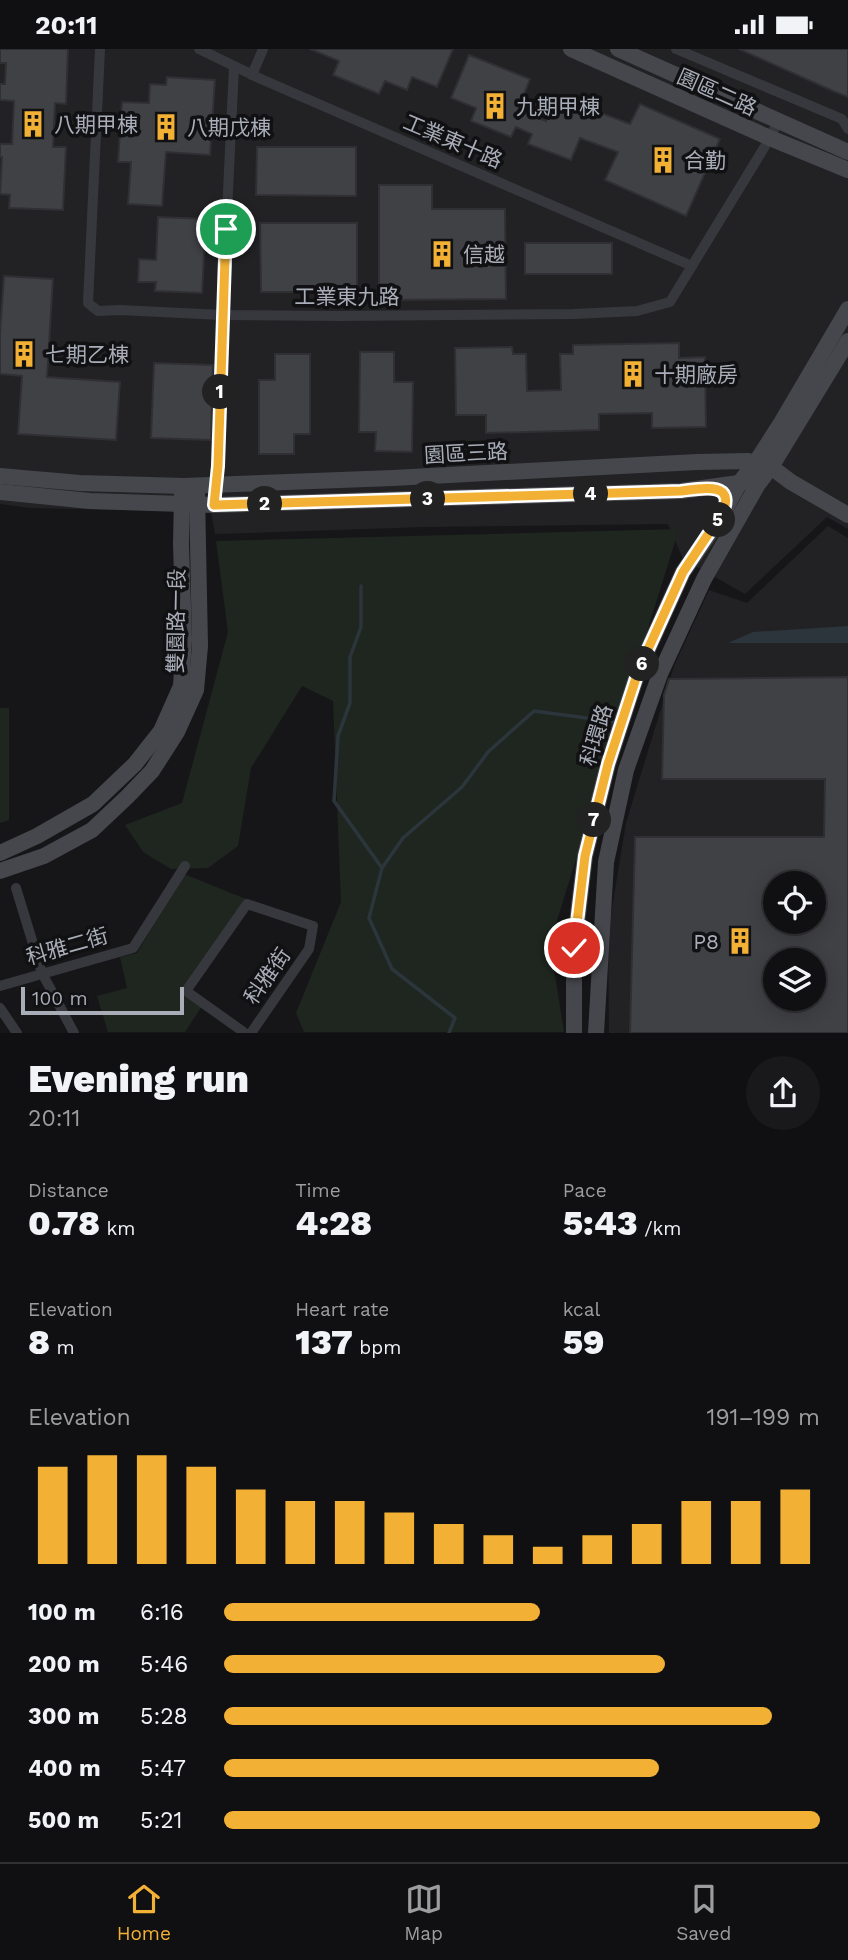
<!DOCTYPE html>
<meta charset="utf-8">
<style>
:root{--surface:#101012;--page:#19191b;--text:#f1f3f6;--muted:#9c9d9f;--line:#303032;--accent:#f2b134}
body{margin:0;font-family:"Work Sans","Noto Sans TC",sans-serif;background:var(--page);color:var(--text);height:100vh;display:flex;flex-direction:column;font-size:26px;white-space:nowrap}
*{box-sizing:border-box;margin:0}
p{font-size:23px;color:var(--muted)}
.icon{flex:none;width:38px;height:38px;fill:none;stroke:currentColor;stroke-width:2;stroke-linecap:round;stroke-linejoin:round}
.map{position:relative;height:984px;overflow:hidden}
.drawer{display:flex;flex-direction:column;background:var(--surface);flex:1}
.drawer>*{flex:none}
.fabs{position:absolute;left:763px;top:822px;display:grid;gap:14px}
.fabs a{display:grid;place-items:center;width:63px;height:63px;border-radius:50%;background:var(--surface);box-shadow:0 4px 18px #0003,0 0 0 2px var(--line);font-size:35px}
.scale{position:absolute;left:21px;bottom:18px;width:163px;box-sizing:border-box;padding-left:7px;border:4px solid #a8adb8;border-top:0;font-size:19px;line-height:24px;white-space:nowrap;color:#a8adb8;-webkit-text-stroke:5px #111113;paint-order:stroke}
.pin{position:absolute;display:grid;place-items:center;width:60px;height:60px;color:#fff;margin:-30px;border:4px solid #fff;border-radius:50%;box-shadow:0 2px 7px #0007}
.km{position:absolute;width:35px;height:35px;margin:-18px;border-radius:50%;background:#222;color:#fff;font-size:19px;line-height:35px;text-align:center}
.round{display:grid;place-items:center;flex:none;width:74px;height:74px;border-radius:37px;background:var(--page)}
.summary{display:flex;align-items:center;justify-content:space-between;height:119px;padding:0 28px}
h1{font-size:38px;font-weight:800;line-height:52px}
.figures{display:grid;grid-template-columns:repeat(3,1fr);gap:10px;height:119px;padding:7px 28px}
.figures div{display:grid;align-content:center}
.figures b{font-size:35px;font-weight:800}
.figures small{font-size:19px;font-weight:400}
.figures p{font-size:19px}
.chart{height:196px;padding:14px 28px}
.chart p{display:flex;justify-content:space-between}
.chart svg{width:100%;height:126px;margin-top:7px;stroke:var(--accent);stroke-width:6}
ul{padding:0 28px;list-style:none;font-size:23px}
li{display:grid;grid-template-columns:112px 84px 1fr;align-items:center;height:52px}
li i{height:18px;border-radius:9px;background:var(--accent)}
.status{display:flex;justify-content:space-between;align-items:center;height:49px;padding:0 35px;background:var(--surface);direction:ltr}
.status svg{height:19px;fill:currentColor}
.dock{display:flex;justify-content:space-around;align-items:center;height:98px;border-top:2px solid var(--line);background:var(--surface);font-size:19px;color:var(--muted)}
.dock a{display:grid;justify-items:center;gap:4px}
.dock .active{color:var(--accent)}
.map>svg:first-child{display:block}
.built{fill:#222225;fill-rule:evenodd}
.green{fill:#1e261f}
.water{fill:#2c353c}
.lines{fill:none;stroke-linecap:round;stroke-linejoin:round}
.stream{stroke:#2c353c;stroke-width:3.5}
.building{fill:#404145;stroke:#303034;stroke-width:2;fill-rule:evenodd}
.street{stroke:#37383d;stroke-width:10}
.secondary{stroke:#45474d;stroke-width:16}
.route-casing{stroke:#fff;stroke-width:14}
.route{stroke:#f2b134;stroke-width:9}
.labels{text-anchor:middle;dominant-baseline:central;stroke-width:7;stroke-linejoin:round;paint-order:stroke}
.street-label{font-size:21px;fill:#a8adb8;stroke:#111113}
.poi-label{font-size:21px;fill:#a8adb8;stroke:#111113;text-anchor:start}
</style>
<div class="status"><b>20:11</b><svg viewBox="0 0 49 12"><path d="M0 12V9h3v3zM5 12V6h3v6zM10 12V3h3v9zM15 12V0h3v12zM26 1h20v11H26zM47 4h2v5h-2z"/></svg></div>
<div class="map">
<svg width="848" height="984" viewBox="0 0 848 984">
<rect width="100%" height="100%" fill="#161618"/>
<!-- built -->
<g class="built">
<path d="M0 0H848V480L827 468 745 545 683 510 668 475 425 478 215 485 211 463 30 459 0 455Z"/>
<path d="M828 477 848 489V983L609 984 608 883 626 774 674 617 709 541 747 554ZM775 835H814V873H775ZM775 912H814V950H775Z"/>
</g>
<!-- green -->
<g class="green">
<path d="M679 480 550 894 564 983H304L296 964 341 853 333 652 302 637 251 719 238 797 208 819 171 820 143 803 125 776 182 754 228 583 216 492Z"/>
<path d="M0 659H9V771L0 774Z"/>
<path d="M184 825 246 850 181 944 202 957 185 983H108L97 947 127 939 120 908 137 904Z"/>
</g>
<!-- water -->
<path class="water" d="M848 577V594H728L753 583Z"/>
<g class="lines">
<!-- stream -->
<g class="stream">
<path d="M361 537V578L350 608V654L338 687 334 752 382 819"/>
<path d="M449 984 455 969 392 920 369 869 382 819 403 789 462 738 488 703 534 662 617 673"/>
</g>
</g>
<!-- building -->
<g class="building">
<path d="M0 0H68L66 55 55 54 53 98H66L63 161 9 159 10 146 0 145 2 108H0V95H12L14 52 0 51V35H5L6 14H0Z"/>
<path d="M310 0H453L437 38 412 28 407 41 385 32 379 45 333 26 339 12Z"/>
<path d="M739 0H848V48L833 42Z"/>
<path d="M469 6 530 30 518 61 546 72 553 55 568 61 572 53 630 75 640 55 720 90 686 167 605 131 618 103 580 89 571 111 528 95 532 85 516 78 511 88 471 72 476 59 451 49Z"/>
<path d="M167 28 215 31 210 106 166 103 162 157 128 155 131 113H118L122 53 149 54 150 35 166 36Z"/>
<path d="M257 98H356V147L256 146Z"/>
<path d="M379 136H432V160H505L506 250 379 251Z"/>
<path d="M158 168 206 170 202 244 155 242 156 233H138L139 210 156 211Z"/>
<path d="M260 174H357V243H261Z"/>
<rect x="525" y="194" width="87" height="31"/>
<path d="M4 227 53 230 47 328 120 333 116 391 18 385 22 327 0 325V284Z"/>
<path d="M679 294V309L705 308 706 378 652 379V364L599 365V381L486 384V366H456L455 299 512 298 513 305H526L527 342 561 341 560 305H573V296Z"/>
<path d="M360 303H394V333H413L412 403 375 402 376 383H359Z"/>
<path d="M275 305H310V385H294V405H259V331H275Z"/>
<path d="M154 314 213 316 211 391 151 389Z"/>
<path d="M848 628V984H630L635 788H824L825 730H662L664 646 669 630ZM775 835H814V873H775ZM775 912H814V950H775Z"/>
</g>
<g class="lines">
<!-- street -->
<g class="street">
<path d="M100 0 88 254 98 262 120 261 222 266 340 267 574 265 637 262 670 253 770 89 778 72"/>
<path d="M199 0 261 30 692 217"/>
<path d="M676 0 842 70 848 80"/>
<path d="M252 26 263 0"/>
<path d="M214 456 218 417 222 266 234 18"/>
<path d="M16 839 42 924 74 984"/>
<path d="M0 937 133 899 185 817"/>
<path d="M0 959 17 984"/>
<path d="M245 984 186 942 247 855 313 877 309 900 251 984"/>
</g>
<!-- secondary -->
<g class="secondary">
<path d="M571 0 770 89 848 121"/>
<path d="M618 0 848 103"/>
<path d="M0 427 80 434 184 437 393 429 697 413 748 412 771 418 791 433 848 466"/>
<path d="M0 443 90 452 214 456 681 442 746 433 771 418 848 292"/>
<path d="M0 804 37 787 93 755 135 715 161 682 181 637 184 591 181 495 182 446"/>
<path d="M0 822 44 807 92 781 127 748 152 722 177 683 196 641 200 597 197 445"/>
<path d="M574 984V899L585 807 608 715 639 620 683 523 721 468 740 433 756 413 781 374 848 260"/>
<path d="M596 984 606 813 626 721 660 625 704 530 758 435 765 426"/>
</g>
</g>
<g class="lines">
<defs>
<path id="route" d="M226 180 218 417 214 456 681 442C698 440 736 431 723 463L683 523 639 620 608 715 585 807 574 899"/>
</defs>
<!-- route casing -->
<use href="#route" class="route-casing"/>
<!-- route -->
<use href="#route" class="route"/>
</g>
<!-- icons -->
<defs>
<symbol id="building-bare" viewBox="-9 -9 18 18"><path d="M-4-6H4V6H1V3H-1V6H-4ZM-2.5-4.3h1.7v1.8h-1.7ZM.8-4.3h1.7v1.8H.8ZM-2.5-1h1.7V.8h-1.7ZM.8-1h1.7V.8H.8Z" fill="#f2b134" stroke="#111113" stroke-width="2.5" paint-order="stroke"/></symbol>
</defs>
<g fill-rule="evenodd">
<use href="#building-bare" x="476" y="38" width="38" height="38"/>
<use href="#building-bare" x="14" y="56" width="38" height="38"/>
<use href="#building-bare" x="147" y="59" width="38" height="38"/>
<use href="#building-bare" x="644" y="92" width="38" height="38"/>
<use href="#building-bare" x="423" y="186" width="38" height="38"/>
<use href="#building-bare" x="5" y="286" width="38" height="38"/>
<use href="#building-bare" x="614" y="306" width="38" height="38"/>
<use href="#building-bare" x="721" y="873" width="38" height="38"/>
</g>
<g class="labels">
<!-- street labels -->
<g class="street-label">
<text transform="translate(717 43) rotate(24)">園區二路</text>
<text transform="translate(453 92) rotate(23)">工業東十路</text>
<text x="347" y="247">工業東九路</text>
<text transform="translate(466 404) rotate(-3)">園區三路</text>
<text transform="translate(176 572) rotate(-89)">雙園路一段</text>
<text transform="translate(596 686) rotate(-73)">科環路</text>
<text transform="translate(67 897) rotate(-16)">科雅二街</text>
<text transform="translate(267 927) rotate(-55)">科雅街</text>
</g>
<!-- poi labels -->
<g class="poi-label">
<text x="516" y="57">九期甲棟</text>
<text x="54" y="75">八期甲棟</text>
<text x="187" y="78">八期戊棟</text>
<text x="684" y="111">合勤</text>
<text x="463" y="205">信越</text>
<text x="45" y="305">七期乙棟</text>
<text x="654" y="325">十期廠房</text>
<text x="719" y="892" text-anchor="end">P8</text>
</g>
</g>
</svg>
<div class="fabs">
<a><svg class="icon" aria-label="locate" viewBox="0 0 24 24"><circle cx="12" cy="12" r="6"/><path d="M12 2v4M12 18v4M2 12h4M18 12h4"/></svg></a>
<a><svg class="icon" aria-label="layers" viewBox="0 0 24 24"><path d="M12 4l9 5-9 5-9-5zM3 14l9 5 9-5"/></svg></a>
</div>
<div class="scale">100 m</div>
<div class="pin" style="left:226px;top:180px;background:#1e9e55"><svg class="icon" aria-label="arrive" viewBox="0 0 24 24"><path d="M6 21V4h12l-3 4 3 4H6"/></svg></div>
<div class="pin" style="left:574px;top:899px;background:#d93025"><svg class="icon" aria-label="check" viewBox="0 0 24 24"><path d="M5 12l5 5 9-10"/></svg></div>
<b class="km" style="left:220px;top:343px">1</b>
<b class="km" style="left:265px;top:455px">2</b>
<b class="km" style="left:428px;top:450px">3</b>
<b class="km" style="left:591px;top:445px">4</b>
<b class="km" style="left:718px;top:471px">5</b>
<b class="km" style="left:642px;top:615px">6</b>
<b class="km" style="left:594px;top:771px">7</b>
</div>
<section class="drawer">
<div class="summary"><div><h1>Evening run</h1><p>20:11</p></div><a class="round"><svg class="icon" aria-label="share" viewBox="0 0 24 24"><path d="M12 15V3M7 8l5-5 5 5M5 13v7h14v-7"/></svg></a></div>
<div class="figures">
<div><p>Distance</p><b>0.78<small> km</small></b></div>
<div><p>Time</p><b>4:28</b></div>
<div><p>Pace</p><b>5:43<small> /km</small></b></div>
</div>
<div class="figures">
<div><p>Elevation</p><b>8<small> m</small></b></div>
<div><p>Heart rate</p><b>137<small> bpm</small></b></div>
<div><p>kcal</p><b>59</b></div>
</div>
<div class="chart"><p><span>Elevation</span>191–199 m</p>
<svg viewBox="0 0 160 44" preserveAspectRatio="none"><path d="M5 44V10M15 44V6M25 44V6M35 44V10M45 44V18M55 44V22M65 44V22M75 44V26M85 44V30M95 44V34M105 44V38M115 44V34M125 44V30M135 44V22M145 44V22M155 44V18"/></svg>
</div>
<ul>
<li><b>100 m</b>6:16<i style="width:53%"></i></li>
<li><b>200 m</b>5:46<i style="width:74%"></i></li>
<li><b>300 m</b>5:28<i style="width:92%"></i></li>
<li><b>400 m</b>5:47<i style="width:73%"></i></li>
<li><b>500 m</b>5:21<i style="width:100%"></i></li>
</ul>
</section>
<nav class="dock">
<a class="active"><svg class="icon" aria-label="home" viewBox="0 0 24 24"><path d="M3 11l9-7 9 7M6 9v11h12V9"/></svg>Home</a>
<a><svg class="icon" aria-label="map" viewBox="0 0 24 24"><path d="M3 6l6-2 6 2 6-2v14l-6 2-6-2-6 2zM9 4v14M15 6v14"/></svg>Map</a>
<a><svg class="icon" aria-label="saved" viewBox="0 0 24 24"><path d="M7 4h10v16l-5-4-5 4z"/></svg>Saved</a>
</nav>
